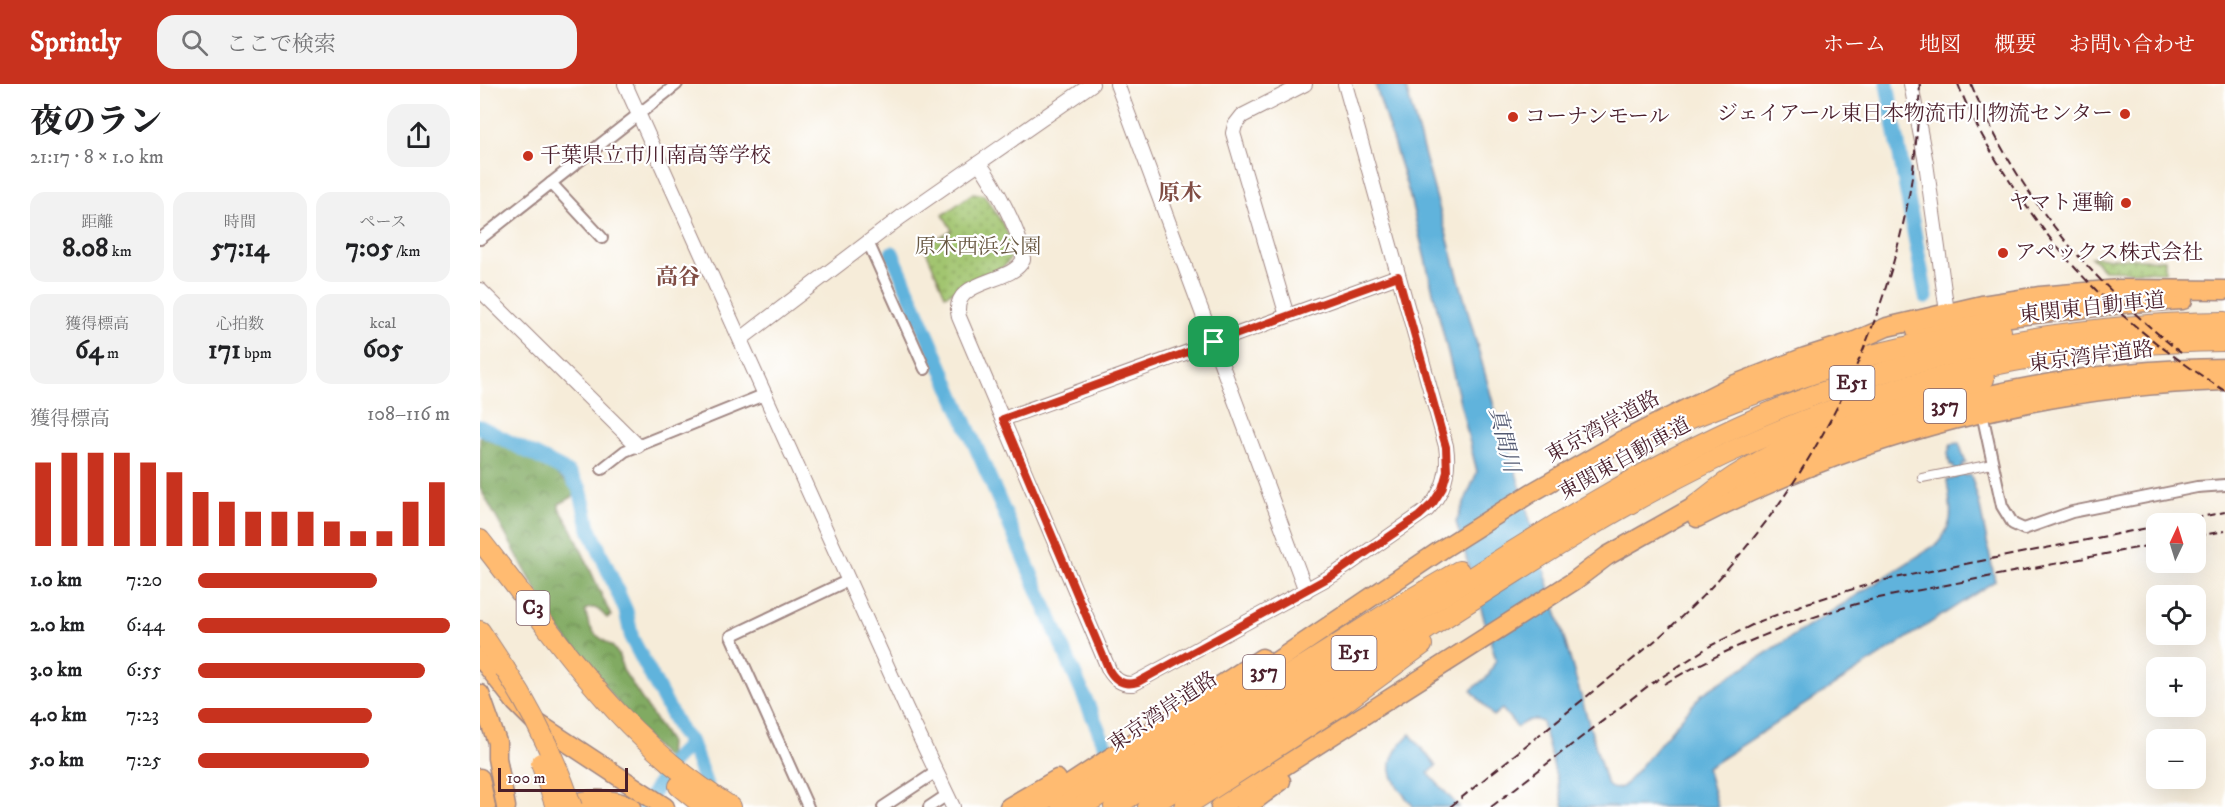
<!DOCTYPE html>
<html lang="ja">
<meta charset="utf-8">
<style>
:root{--surface:#fff;--page:#f2f2f2;--text:#202124;--muted:#757577;--accent:#c8321e}
body{margin:0;font-family:"IM FELL DW Pica","Noto Serif JP",serif;background:var(--page);color:var(--text);height:100vh;display:flex;flex-direction:column;font-size:22px;white-space:nowrap}
*{box-sizing:border-box;margin:0}
p{font-size:20px;color:var(--muted)}
.icon{flex:none;width:33px;height:33px;fill:none;stroke:currentColor;stroke-width:2;stroke-linecap:round;stroke-linejoin:round}
.map{position:relative;flex:1;overflow:hidden}
.side{display:flex;flex-direction:column;background:var(--surface);width:480px}
.side>*{flex:none}
.needle{width:39px;rotate:4deg}
.buttons{position:absolute;left:1666px;top:429px;display:grid;gap:12px}
.buttons a{display:grid;place-items:center;width:60px;height:60px;border-radius:12px;background:var(--surface);box-shadow:0 6px 24px #0002;font-size:30px}
.scale{position:absolute;left:18px;bottom:15px;width:130px;box-sizing:border-box;padding-left:6px;border:3px solid #4a1f2b;border-top:0;font-size:16px;line-height:21px;white-space:nowrap;color:#4a1f2b;-webkit-text-stroke:4px #fff;paint-order:stroke}
.pin{position:absolute;display:grid;place-items:center;width:51px;height:51px;color:#fff;margin:-26px;border-radius:12px;box-shadow:0 3px 9px #0006}
.round{display:grid;place-items:center;flex:none;width:63px;height:63px;border-radius:18px;background:var(--page)}
.headline{display:flex;align-items:center;justify-content:space-between;height:102px;padding:0 30px}
h1{font-size:33px;font-weight:800;line-height:45px}
.figures{display:grid;grid-template-columns:repeat(3,1fr);gap:9px;height:102px;padding:6px 30px}
.figures div{display:grid;align-content:center;border-radius:15px;background:var(--page);text-align:center}
.figures b{font-size:26px;font-weight:800}
.figures small{font-size:16px;font-weight:400}
.figures p{font-size:16px}
.chart{height:168px;padding:12px 30px}
.chart p{display:flex;justify-content:space-between}
.chart svg{width:100%;height:108px;margin-top:6px;stroke:var(--accent);stroke-width:6}
ul{padding:0 30px;list-style:none;font-size:20px}
li{display:grid;grid-template-columns:96px 72px 1fr;align-items:center;height:45px}
li i{height:15px;border-radius:8px;background:var(--accent)}
header{display:flex;align-items:center;gap:36px;box-sizing:border-box;height:84px;padding:0 30px;background:var(--accent);color:#fff}
header strong{font-size:28px}
nav{display:flex;gap:33px;margin-inline-start:auto;font-size:21px}
.search{width:420px;height:54px;background:var(--page);display:flex;align-items:center;gap:15px;box-sizing:border-box;padding:0 21px;border-radius:18px;color:var(--muted);font-size:22px}
main{display:flex;flex:1;min-height:0}
.map>svg:first-child{display:block}
.forest{fill:url(#forest-crowns);stroke:#666446;stroke-width:1.5}
.park{fill:url(#park-dots);stroke:#76724d;stroke-width:1.5}
.water{fill:#61b3dc;stroke:#566984;stroke-width:1.5}
.lines{fill:none;stroke-linecap:round;stroke-linejoin:round}
.river{stroke:#61b3dc;stroke-width:15}
.pedestrian-casing{stroke:#a08682;stroke-width:10}
.minor-casing{stroke:#a08682;stroke-width:14}
.tertiary-casing{stroke:#a08682;stroke-width:16}
.trunk-casing{stroke:#a08682;stroke-width:21}
.motorway-casing{stroke:#a08682;stroke-width:22}
.pedestrian{stroke:#fff;stroke-width:8}
.minor{stroke:#fff;stroke-width:10}
.tertiary{stroke:#fff;stroke-width:14}
.trunk{stroke:#ffbb71;stroke-width:18}
.motorway{stroke:#ffbb71;stroke-width:20}
.rail{stroke:#4a1f2b;stroke-width:2;stroke-dasharray:9 4.5;stroke-linecap:butt}
.motorway-bridge-casing{stroke:#a08682;stroke-width:22;stroke-linecap:butt}
.motorway-bridge{stroke:#ffbb71;stroke-width:20}
.route-casing{stroke:#fff;stroke-width:12}
.route{stroke:#c8321e;stroke-width:8}
.poi-dot{fill:#c8321e;stroke:#fff;stroke-width:2}
.labels{text-anchor:middle;dominant-baseline:central;stroke-width:4.5;stroke-linejoin:round;paint-order:stroke}
.shield{fill:#fff;stroke:#80626b;stroke-width:1.5}
.shield-label{font-size:20px;font-weight:bold;fill:#4a1f2b}
.poi-label{font-size:21px;fill:#4a1f2b;stroke:#fff;text-anchor:start}
.park-label{font-size:21px;fill:#695943;stroke:#fff}
.street-label{font-size:21px;fill:#4a1f2b;stroke:#fff}
.neighbourhood-label{font-size:22px;font-weight:bold;fill:#804d44;stroke:#fff}
.water-label{font-size:22px;font-style:italic;fill:#535a72;stroke:#fff}
</style>
<header>
<strong>Sprintly</strong>
<div class="search"><svg class="icon" aria-label="search" viewBox="0 0 24 24"><circle cx="10" cy="10" r="6"/><path d="M15 15l6 6"/></svg>ここで検索</div>
<nav><a>ホーム</a><a>地図</a><a>概要</a><a>お問い合わせ</a></nav>
</header>
<main>
<section class="side">
<div class="headline"><div><h1>夜のラン</h1><p>21:17 · 8 × 1.0 km</p></div><a class="round"><svg class="icon" aria-label="share" viewBox="0 0 24 24"><path d="M12 15V3M7 8l5-5 5 5M5 13v7h14v-7"/></svg></a></div>
<div class="figures">
<div><p>距離</p><b>8.08<small> km</small></b></div>
<div><p>時間</p><b>57:14</b></div>
<div><p>ペース</p><b>7:05<small> /km</small></b></div>
</div>
<div class="figures">
<div><p>獲得標高</p><b>64<small> m</small></b></div>
<div><p>心拍数</p><b>171<small> bpm</small></b></div>
<div><p>kcal</p><b>605</b></div>
</div>
<div class="chart"><p><span>獲得標高</span>108–116 m</p>
<svg viewBox="0 0 160 44" preserveAspectRatio="none"><path d="M5 44V10M15 44V6M25 44V6M35 44V6M45 44V10M55 44V14M65 44V22M75 44V26M85 44V30M95 44V30M105 44V30M115 44V34M125 44V38M135 44V38M145 44V26M155 44V18"/></svg>
</div>
<ul>
<li><b>1.0 km</b>7:20<i style="width:71%"></i></li>
<li><b>2.0 km</b>6:44<i style="width:100%"></i></li>
<li><b>3.0 km</b>6:55<i style="width:90%"></i></li>
<li><b>4.0 km</b>7:23<i style="width:69%"></i></li>
<li><b>5.0 km</b>7:25<i style="width:68%"></i></li>
</ul>
</section>
<div class="map">
<svg width="1745" height="723" viewBox="0 0 1745 723">
<defs>
<pattern id="forest-crowns" width="20" height="18" patternUnits="userSpaceOnUse" patternTransform="scale(1.5)"><rect width="20" height="18" fill="#81aa62"/><path d="M2 6a3 3 0 1 1 6 0M12 15a3 3 0 1 1 6 0" fill="none" stroke="#6c8a51"/></pattern>
<pattern id="park-dots" width="8" height="8" patternUnits="userSpaceOnUse" patternTransform="scale(1.5)"><rect width="8" height="8" fill="#a2c56f"/><path d="M2 2h.1M6 6h.1" fill="none" stroke="#869f5b" stroke-width="1.8" stroke-linecap="round"/></pattern>
</defs>
<rect width="100%" height="100%" fill="#fff"/>
<filter id="ink" filterUnits="userSpaceOnUse"><feTurbulence type="fractalNoise" baseFrequency=".0167" numOctaves="2"/><feDisplacementMap in="SourceGraphic" scale="12" xChannelSelector="R" yChannelSelector="G"/><feConvolveMatrix kernelMatrix="1 2 1 2 8 2 1 2 1" color-interpolation-filters="sRGB"/></filter>
<filter id="wash" filterUnits="userSpaceOnUse"><feTurbulence type="fractalNoise" baseFrequency=".008" numOctaves="4" result="noise"/><feDisplacementMap in="SourceGraphic" scale="24" xChannelSelector="R" yChannelSelector="G"/><feGaussianBlur stdDeviation="1.35" result="paint"/><feColorMatrix in="noise" values="0 0 0 0 0 0 0 0 0 0 0 0 0 0 0 0 0 1.4 0 .05"/><feComposite in="paint" operator="in"/></filter>
<g filter="url(#wash)">
<rect width="100%" height="100%" fill="#f6ecd9"/>
<!-- forest -->
<path class="forest" d="M0 351 71 385 96 407V411L79 420V424L92 445 131 532 127 534C120 527 115 520 105 526L109 541 115 550 133 563 139 571 143 586 189 657 188 676 162 649 75 540 0 404Z"/>
<!-- park -->
<g class="park">
<path d="M493 109 504 111C513 126 528 144 532 161 539 187 484 202 465 211L444 162 472 146 463 131Z"/>
<path d="M1611 173 1685 176V188L1624 186Z"/>
</g>
<!-- water -->
<g class="water">
<path d="M895 0H925L1025 362 1028 361 1126 698C1130 706 1137 706 1144 702L1222 610 1457 460C1477 437 1470 424 1467 396L1476 394 1473 381H1470L1468 369 1471 360 1479 359 1486 379 1482 380 1485 392 1491 391 1499 418 1515 497 1227 684 1238 723H1084L1062 638C1051 633 1046 637 1037 643L1022 625 1013 632 991 606 1008 592 1016 576 976 438 997 388 929 109Z"/>
<path d="M930 650 956 682 948 689 979 723H934C909 695 899 679 930 650Z"/>
</g>
<g class="lines">
<!-- river -->
<g class="river">
<path d="M1407 0 1446 213"/>
<path d="M412 169 635 684"/>
<path d="M0 343 80 384 89 390 100 405 109 443 146 527 152 555 201 648 211 659 226 701 224 710"/>
<path d="M165 723 190 680 211 659"/>
</g>
</g>
</g>
<g filter="url(#ink)">
<g class="lines">
<defs>
<path id="pedestrian" d="M1442 394 1512 380"/>
<g id="minor">
<path d="M71 99 122 154"/>
<path d="M0 155 197 0"/>
<path d="M388 158 445 285"/>
<path d="M1502 329 1522 422 1533 440 1544 445 1592 428 1717 403 1745 401"/>
<path d="M122 385 145 367 286 310"/>
<path d="M328 723 251 552 369 496"/>
<path d="M403 723 456 688"/>
<path d="M449 723 467 711"/>
</g>
<g id="tertiary">
<path d="M145 0 426 624 473 723"/>
<path d="M637 0 826 507"/>
<path d="M1431 0 1446 79 1467 228"/>
<path d="M499 79C513 98 544 153 543 176 531 201 469 194 479 233L629 586C635 596 642 601 653 600L855 490 947 426C964 408 970 387 966 362L865 0"/>
<path d="M0 206 158 362"/>
<path d="M807 232 753 49 755 41 762 32 825 0"/>
<path d="M261 255 421 133 612 0"/>
<path d="M523 335 918 192"/>
</g>
<g id="trunk">
<path d="M1436 247 1537 232 1650 219 1703 216"/>
<path d="M1255 401C1407 326 1575 285 1745 284"/>
<path d="M1217 434C1379 350 1563 302 1745 297"/>
<path d="M0 573 36 619 53 636 185 723"/>
<path d="M0 610 17 658V674L26 723"/>
<path d="M0 694 6 723"/>
<path d="M85 723C105 713 131 713 151 723"/>
<path d="M529 723 577 695"/>
<path d="M555 723 782 574"/>
<path d="M581 723 961 466 1051 409 1142 357 1253 301 1325 273 1375 257 1407 243 1502 221 1560 212 1639 205 1745 206"/>
<path d="M740 723 1094 497 1127 472 1228 415"/>
<path d="M766 723 801 697"/>
</g>
<g id="motorway">
<path d="M1142 357 1201 338 1257 316 1375 275 1451 257 1521 247"/>
<path d="M1215 422C1228 412 1241 401 1255 392 1329 345 1421 318 1504 295"/>
<path d="M0 456C79 556 139 654 251 723"/>
<path d="M0 547 25 585"/>
<path d="M199 702 225 723"/>
<path d="M601 723 914 525 979 487"/>
<path d="M634 723C735 659 836 594 936 529 1054 453 1173 376 1303 323 1444 267 1593 240 1745 238"/>
<path d="M668 723C759 665 850 607 941 549 1050 478 1159 407 1279 355 1426 291 1585 258 1745 257"/>
<path d="M704 723 858 623 942 561"/>
</g>
</defs>
<!-- pedestrian casing -->
<use href="#pedestrian" class="pedestrian-casing"/>
<!-- minor casing -->
<use href="#minor" class="minor-casing"/>
<!-- tertiary casing -->
<use href="#tertiary" class="tertiary-casing"/>
<!-- trunk casing -->
<use href="#trunk" class="trunk-casing"/>
<!-- motorway casing -->
<use href="#motorway" class="motorway-casing"/>
<!-- pedestrian -->
<use href="#pedestrian" class="pedestrian"/>
<!-- minor -->
<use href="#minor" class="minor"/>
<!-- tertiary -->
<use href="#tertiary" class="tertiary"/>
<!-- trunk -->
<use href="#trunk" class="trunk"/>
<!-- motorway -->
<use href="#motorway" class="motorway"/>
<!-- rail -->
<g class="rail">
<path d="M1478 0C1491 33 1508 64 1527 93 1588 189 1650 246 1745 307"/>
<path d="M1491 0C1538 112 1607 193 1701 269"/>
<path d="M1687 440 1745 428"/>
<path d="M1716 452 1745 447"/>
<path d="M1184 600C1251 561 1320 535 1394 515L1677 460"/>
<path d="M970 723C1017 685 1064 647 1111 609 1154 575 1196 541 1233 501 1332 395 1398 263 1427 122 1435 82 1438 40 1440 0"/>
<path d="M1011 723 1168 602 1230 562 1278 538 1327 519 1400 497 1677 442"/>
</g>
<defs>
<g id="motorway-bridge">
<path d="M25 585C53 628 75 674 92 723"/>
<path d="M61 679 76 723"/>
</g>
</defs>
<!-- motorway-bridge casing -->
<use href="#motorway-bridge" class="motorway-bridge-casing"/>
<!-- motorway-bridge -->
<use href="#motorway-bridge" class="motorway-bridge"/>
</g>
</g>
<g class="lines" filter="url(#ink)">
<defs>
<path id="route" d="M918 192 966 363 967 388 962 405 953 419 939 432 855 490 658 598C645 602 636 598 629 586L523 335Z"/>
</defs>
<!-- route casing -->
<use href="#route" class="route-casing"/>
<!-- route -->
<use href="#route" class="route"/>
</g>
<!-- markers -->
<g class="poi-dot">
<circle cx="1645" cy="30" r="6"/>
<circle cx="1033" cy="33" r="6"/>
<circle cx="48" cy="72" r="6"/>
<circle cx="1646" cy="119" r="6"/>
<circle cx="1523" cy="169" r="6"/>
</g>
<g class="labels">
<!-- shield labels -->
<g class="shield">
<rect x="1349.5" y="282" width="45" height="34" rx="4.5"/>
<rect x="1444" y="305" width="42" height="34" rx="4.5"/>
<rect x="36.5" y="507" width="33" height="34" rx="4.5"/>
<rect x="851.5" y="552" width="45" height="34" rx="4.5"/>
<rect x="763" y="571" width="42" height="34" rx="4.5"/>
</g>
<g class="shield-label">
<text x="1372" y="299">E51</text>
<text x="1465" y="322">357</text>
<text x="53" y="524">C3</text>
<text x="874" y="569">E51</text>
<text x="784" y="588">357</text>
</g>
<!-- poi labels -->
<g class="poi-label">
<text x="1633" y="30" text-anchor="end">ジェイアール東日本物流市川物流センター</text>
<text x="1045" y="33">コーナンモール</text>
<text x="60" y="72">千葉県立市川南高等学校</text>
<text x="1634" y="119" text-anchor="end">ヤマト運輸</text>
<text x="1535" y="169">アペックス株式会社</text>
</g>
<!-- park labels -->
<g class="park-label">
<text x="498" y="163">原木西浜公園</text>
</g>
<!-- street labels -->
<g class="street-label">
<text transform="translate(1612 224) rotate(-6)">東関東自動車道</text>
<text transform="translate(1611 273) rotate(-7)">東京湾岸道路</text>
<text transform="translate(1123 343) rotate(-29)">東京湾岸道路</text>
<text transform="translate(1145 375) rotate(-29)">東関東自動車道</text>
<text transform="translate(683 628) rotate(-34)">東京湾岸道路</text>
</g>
<!-- neighbourhood labels -->
<g class="neighbourhood-label">
<text x="700" y="109">原木</text>
<text x="198" y="193">高谷</text>
</g>
<!-- water labels -->
<g class="water-label">
<text transform="translate(1024 356) rotate(76)">真間川</text>
</g>
</g>
</svg>
<div class="buttons">
<a><svg class="needle" viewBox="-14 -14 28 28"><path d="M0-13l5 13h-10z" fill="#e53935"/><path d="M0 13l5-13h-10z" fill="#757577"/></svg></a>
<a><svg class="icon" aria-label="locate" viewBox="0 0 24 24"><circle cx="12" cy="12" r="6"/><path d="M12 2v4M12 18v4M2 12h4M18 12h4"/></svg></a>
<a>+</a>
<a>−</a>
</div>
<div class="scale">100 m</div>
<div class="pin" style="left:734px;top:258px;background:#1e9e55"><svg class="icon" aria-label="arrive" viewBox="0 0 24 24"><path d="M6 21V4h12l-3 4 3 4H6"/></svg></div>
</div>
</main>
